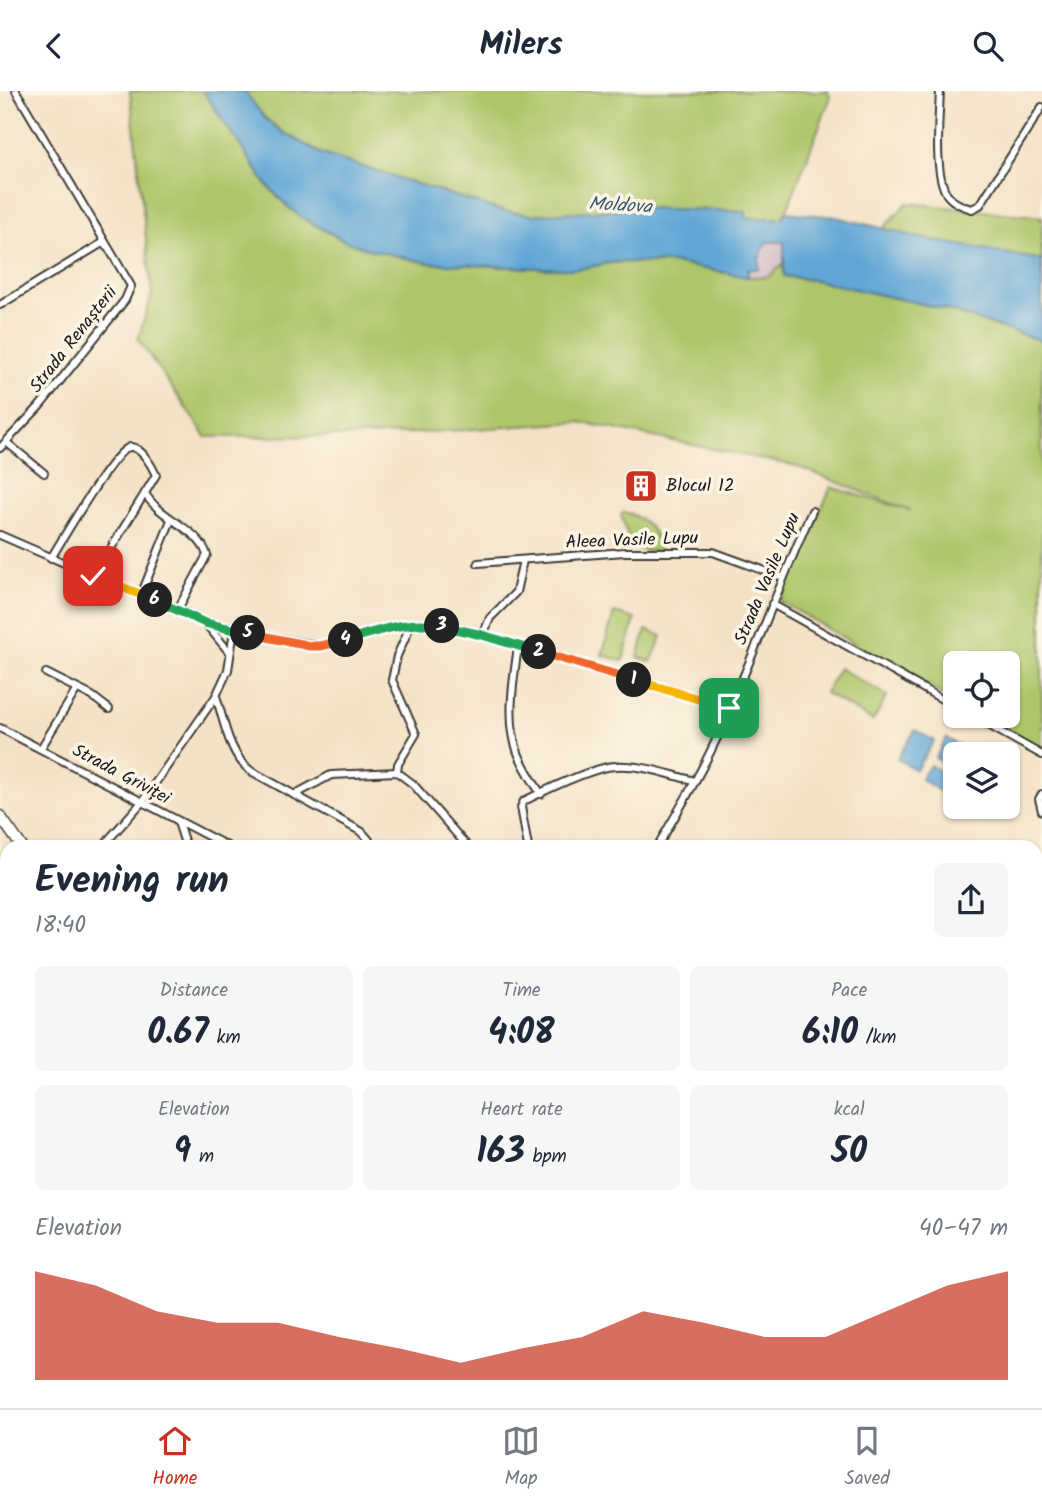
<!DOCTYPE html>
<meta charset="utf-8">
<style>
:root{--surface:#fff;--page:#f6f6f7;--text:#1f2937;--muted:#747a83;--line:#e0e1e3;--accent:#c8321e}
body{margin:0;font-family:Kalam,sans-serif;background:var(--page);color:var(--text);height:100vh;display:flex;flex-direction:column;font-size:26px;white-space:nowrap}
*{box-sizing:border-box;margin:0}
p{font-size:23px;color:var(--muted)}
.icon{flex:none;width:38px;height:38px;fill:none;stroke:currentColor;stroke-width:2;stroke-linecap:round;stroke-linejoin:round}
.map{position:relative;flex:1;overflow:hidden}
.side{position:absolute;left:0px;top:749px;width:1043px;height:569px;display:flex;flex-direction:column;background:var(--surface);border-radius:21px 21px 0 0;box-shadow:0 2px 5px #0004}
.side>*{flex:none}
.tools{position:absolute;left:943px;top:560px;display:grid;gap:14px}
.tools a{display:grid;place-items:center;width:77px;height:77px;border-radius:10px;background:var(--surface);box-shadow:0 2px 5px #0004;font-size:35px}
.pin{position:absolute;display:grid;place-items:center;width:60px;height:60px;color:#fff;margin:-30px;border-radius:14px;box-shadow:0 4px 10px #0006}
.km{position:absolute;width:35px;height:35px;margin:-18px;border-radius:50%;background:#222;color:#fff;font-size:19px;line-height:35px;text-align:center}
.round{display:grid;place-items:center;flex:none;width:74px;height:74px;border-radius:10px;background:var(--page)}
.summary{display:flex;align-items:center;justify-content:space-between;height:119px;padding:0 35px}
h1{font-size:38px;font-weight:700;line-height:52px}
.metrics{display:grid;grid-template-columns:repeat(3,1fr);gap:10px;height:119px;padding:7px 35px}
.metrics div{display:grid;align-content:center;border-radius:10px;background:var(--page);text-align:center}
.metrics b{font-size:35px;font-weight:700}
.metrics small{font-size:19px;font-weight:400}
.metrics p{font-size:19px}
.chart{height:196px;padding:14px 35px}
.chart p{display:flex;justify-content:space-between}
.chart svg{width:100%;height:126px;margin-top:7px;fill:var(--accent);opacity:.7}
header{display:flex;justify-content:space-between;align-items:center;height:91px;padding:0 35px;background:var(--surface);font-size:32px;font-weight:700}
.menu{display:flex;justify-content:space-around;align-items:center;height:98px;border-top:2px solid var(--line);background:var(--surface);font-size:19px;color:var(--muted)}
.menu a{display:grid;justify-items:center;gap:4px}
.menu .selected{color:var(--accent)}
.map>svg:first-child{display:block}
.industrial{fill:#d2bec5}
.green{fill:#aec66b;stroke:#657144;stroke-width:2}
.water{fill:#5fa6d6;stroke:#3e6179;stroke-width:2}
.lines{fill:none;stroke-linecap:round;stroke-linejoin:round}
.street-casing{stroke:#3c3a36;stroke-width:10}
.primary-casing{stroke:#3c3a36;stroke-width:13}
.street{stroke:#fff;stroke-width:6}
.primary{stroke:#fff;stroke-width:10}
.split-1-casing{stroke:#fff;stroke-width:14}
.split-2-casing{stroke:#fff;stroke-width:14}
.split-3-casing{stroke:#fff;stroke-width:14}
.split-4-casing{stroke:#fff;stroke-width:14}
.split-5-casing{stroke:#fff;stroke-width:14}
.split-6-casing{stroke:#fff;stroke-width:14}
.split-7-casing{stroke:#fff;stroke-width:14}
.split-1{stroke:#f5b400;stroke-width:9}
.split-2{stroke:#f0652b;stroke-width:9}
.split-3{stroke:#22a559;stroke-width:9}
.split-4{stroke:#22a559;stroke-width:9}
.split-5{stroke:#f0652b;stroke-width:9}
.split-6{stroke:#22a559;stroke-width:9}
.split-7{stroke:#f5b400;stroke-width:9}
.labels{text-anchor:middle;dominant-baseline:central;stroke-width:7;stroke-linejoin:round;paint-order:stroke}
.street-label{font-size:18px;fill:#1c1c1c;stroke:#fcf5e5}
.poi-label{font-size:18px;fill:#1c1c1c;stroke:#fcf5e5;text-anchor:start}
.water-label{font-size:19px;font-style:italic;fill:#3a5a70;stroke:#fcf5e5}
</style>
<header><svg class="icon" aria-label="back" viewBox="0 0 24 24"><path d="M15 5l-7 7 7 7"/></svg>Milers<svg class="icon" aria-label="search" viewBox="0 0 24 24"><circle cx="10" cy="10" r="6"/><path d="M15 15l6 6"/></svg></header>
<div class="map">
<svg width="1042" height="1317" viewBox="0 0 1042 1317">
<rect width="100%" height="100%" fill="#fcf5e5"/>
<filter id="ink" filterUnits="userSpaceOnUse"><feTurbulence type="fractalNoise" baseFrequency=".0143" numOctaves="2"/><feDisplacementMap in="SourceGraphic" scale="14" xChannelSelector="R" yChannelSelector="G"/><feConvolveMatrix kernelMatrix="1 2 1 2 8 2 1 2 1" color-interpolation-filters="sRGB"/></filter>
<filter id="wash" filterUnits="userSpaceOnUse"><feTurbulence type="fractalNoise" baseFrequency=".00686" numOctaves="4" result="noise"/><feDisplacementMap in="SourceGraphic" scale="28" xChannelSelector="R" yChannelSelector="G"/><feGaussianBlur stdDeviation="1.57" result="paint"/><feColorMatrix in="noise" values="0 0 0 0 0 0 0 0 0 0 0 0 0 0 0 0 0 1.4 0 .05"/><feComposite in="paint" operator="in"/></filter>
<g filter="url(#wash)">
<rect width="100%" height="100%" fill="#f4e2c6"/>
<!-- industrial -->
<path class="industrial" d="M766 151H785L784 185 748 186V178L759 168Z"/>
<!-- green -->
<g class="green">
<path d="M130 0H203L267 94 287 115 304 128 345 150 368 158 428 172 558 178H578L615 171 674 172 748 186H768L783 174 784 185 819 190 944 218 1042 250V660L980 625H1008V572H956L955 611 780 510 831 396 911 420 796 375 580 331 370 345 206 346 138 248 152 203Z"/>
<path d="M244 0H828L830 8 786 121 782 127H746L745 120 636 117 533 124 499 119 322 63 284 42 265 27Z"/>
<path d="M907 112 1042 126V169L926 148 883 138Z"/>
<path d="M624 421C644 427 657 438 660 460H647L633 456 626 441 621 424Z"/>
<path d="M614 522 635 528 623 570 602 564Z"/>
<path d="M646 539 662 545 651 571 638 566Z"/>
<path d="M839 577 887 605 873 630 825 602Z"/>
</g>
<!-- water -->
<g class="water">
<path d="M203 0H244L265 27 284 42 322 63 499 119 533 124 636 117 746 120V127H782L786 121 836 126 926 148 1042 169V250L944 218 819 190 784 185V151H766L759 168V178H748V186L674 172 615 171 578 178H558L428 172 368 158 345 150 304 128 287 115 267 94Z"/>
<path d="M915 639 934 650 916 679 897 668Z"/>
<path d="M947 647 967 660 965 663H956L955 679 935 667Z"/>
<path d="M930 674 954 689 944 703 921 688Z"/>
</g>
</g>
<g filter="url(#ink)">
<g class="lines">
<defs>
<g id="street">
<path d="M940 0C939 27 934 77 945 100 949 110 963 116 972 118L980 114 1042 16"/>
<path d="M0 214 104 151"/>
<path d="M6 351 44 382"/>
<path d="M0 357 39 316 125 209 131 195 16 0"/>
<path d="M0 444 94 485 178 518 205 532 234 539 320 555 395 535 426 532 483 544 729 617"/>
<path d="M51 467C61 451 116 355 131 356 142 357 152 375 156 384L145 402C159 428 199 437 207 464L178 518"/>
<path d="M478 472 625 461H713L782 486"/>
<path d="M94 485 145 402"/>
<path d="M141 504 171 429"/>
<path d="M772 513 956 616"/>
<path d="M206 533 230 562"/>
<path d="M483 544 490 527 516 501 523 469"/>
<path d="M518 555C514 587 506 627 517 659 522 674 532 689 541 703"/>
<path d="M46 582 92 605 109 618"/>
<path d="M216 605C224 630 229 664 251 680L362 741 369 749 371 756"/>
<path d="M972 625 1042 664"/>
<path d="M0 637 229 756"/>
<path d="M41 657 77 598"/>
<path d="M397 681 398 673 416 643 392 589 397 565 411 533"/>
<path d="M1042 703 1039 708 1042 720"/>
<path d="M294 704 331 684 397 681 413 693 468 756"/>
<path d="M178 731 186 756"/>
<path d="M102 756 142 711 216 605 228 579 234 539"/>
<path d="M528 756 521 716 524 710C544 700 594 676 615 675 642 673 670 684 695 690"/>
<path d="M657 756C680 717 703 679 721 638 753 566 780 492 812 420"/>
<path d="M0 842 7 854"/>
<path d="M0 865 7 861"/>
<path d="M0 911 7 907"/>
<path d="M1036 954 1042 950"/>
<path d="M1036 1022 1042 1024"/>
<path d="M1 1040 7 1035"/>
<path d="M1036 1176 1042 1174"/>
<path d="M0 1183H7"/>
<path d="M1036 1200 1042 1180"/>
<path d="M1036 1212 1042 1214"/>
<path d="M0 1272 7 1275"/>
<path d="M0 1303 7 1293"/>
<path d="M137 1311 145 1317"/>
<path d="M970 1311 973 1317"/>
<path d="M1028 1311 1030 1314"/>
<path d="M549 1317 554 1311"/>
<path d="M737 1317 747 1311"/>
<path d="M876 1317 882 1311"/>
</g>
<g id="primary">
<path d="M0 725 22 756"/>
<path d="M651 1311 657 1317"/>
<path d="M380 1317 393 1311"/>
</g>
</defs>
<!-- street casing -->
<use href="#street" class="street-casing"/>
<!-- primary casing -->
<use href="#primary" class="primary-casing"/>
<!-- street -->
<use href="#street" class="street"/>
<!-- primary -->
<use href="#primary" class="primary"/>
</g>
</g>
<g class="lines" filter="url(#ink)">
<defs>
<path id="split-1" d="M634 589 729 617"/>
<path id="split-2" d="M539 561 634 589"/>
<path id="split-3" d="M442 535 482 544 539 561"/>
<path id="split-4" d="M346 549C378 540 409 528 442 535"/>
<path id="split-5" d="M248 542 310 555H320L346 549"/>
<path id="split-6" d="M155 509 205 532 248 542"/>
<path id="split-7" d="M93 485 155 509"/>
</defs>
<!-- split-1 casing -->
<use href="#split-1" class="split-1-casing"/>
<!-- split-2 casing -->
<use href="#split-2" class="split-2-casing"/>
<!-- split-3 casing -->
<use href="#split-3" class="split-3-casing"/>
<!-- split-4 casing -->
<use href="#split-4" class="split-4-casing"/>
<!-- split-5 casing -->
<use href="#split-5" class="split-5-casing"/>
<!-- split-6 casing -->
<use href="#split-6" class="split-6-casing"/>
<!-- split-7 casing -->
<use href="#split-7" class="split-7-casing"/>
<!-- split-1 -->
<use href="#split-1" class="split-1"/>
<!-- split-2 -->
<use href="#split-2" class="split-2"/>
<!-- split-3 -->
<use href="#split-3" class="split-3"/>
<!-- split-4 -->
<use href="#split-4" class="split-4"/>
<!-- split-5 -->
<use href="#split-5" class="split-5"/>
<!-- split-6 -->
<use href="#split-6" class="split-6"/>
<!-- split-7 -->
<use href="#split-7" class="split-7"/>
</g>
<!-- icons -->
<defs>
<symbol id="building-square" viewBox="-11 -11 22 22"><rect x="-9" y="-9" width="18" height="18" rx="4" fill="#c8321e" stroke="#fcf5e5"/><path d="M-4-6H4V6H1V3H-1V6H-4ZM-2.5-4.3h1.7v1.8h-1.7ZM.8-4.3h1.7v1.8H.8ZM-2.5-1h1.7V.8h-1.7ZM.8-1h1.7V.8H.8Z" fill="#fff"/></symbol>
</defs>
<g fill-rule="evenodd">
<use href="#building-square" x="622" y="376" width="38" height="38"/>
</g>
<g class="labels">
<!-- street labels -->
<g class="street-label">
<text transform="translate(74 249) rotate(-52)">Strada Renașterii</text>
<text transform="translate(632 450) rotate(-2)">Aleea Vasile Lupu</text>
<text transform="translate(768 488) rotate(-67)">Strada Vasile Lupu</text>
<text transform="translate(121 684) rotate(28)">Strada Griviței</text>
</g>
<!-- poi labels -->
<g class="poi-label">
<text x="666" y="395">Blocul 12</text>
</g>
<!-- water labels -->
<g class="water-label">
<text transform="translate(620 115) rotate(3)">Moldova</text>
</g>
</g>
</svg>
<div class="tools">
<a><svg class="icon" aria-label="locate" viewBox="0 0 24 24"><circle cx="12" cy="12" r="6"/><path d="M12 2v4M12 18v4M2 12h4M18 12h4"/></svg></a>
<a><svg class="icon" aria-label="layers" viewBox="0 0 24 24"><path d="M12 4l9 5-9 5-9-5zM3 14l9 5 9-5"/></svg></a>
</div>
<div class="pin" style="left:729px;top:617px;background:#1e9e55"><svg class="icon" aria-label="arrive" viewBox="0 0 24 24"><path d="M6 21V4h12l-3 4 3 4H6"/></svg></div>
<div class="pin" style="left:93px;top:485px;background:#d93025"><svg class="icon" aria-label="check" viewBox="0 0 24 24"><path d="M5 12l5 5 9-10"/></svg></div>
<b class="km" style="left:634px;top:589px">1</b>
<b class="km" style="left:539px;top:561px">2</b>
<b class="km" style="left:442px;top:535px">3</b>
<b class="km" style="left:346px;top:549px">4</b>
<b class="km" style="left:248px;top:542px">5</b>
<b class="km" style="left:155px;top:509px">6</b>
<section class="side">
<div class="summary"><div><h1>Evening run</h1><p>18:40</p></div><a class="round"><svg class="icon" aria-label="share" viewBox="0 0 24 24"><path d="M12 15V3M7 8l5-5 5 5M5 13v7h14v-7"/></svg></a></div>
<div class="metrics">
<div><p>Distance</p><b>0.67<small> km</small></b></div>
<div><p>Time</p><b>4:08</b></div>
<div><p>Pace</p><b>6:10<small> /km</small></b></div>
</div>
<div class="metrics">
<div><p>Elevation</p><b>9<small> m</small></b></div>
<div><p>Heart rate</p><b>163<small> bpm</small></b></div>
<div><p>kcal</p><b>50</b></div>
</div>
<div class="chart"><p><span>Elevation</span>40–47 m</p>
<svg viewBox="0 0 160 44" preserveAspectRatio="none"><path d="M0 44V6L10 11L20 20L30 24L40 24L50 29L60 33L70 38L80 33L90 29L100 20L110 24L120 29L130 29L140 20L150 11L160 6V44z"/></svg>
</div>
</section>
</div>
<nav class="menu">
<a class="selected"><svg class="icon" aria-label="home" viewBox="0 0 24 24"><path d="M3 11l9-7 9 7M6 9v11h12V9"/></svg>Home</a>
<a><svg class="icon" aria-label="map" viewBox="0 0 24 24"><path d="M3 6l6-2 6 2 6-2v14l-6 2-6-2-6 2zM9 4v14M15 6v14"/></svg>Map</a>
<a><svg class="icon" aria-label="saved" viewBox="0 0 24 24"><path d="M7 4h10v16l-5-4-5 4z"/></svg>Saved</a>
</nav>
